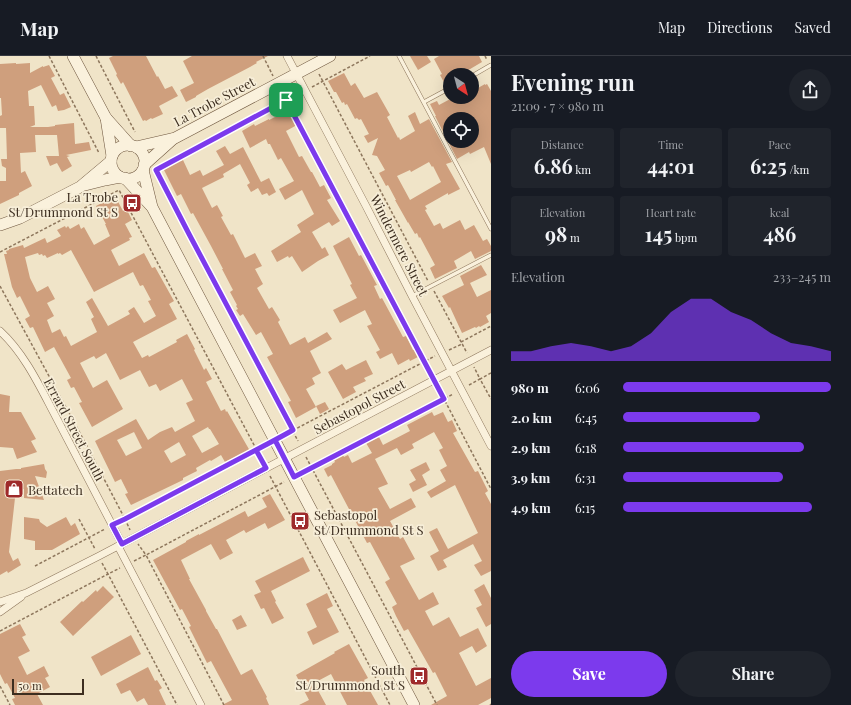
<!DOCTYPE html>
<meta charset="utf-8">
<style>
:root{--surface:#171b24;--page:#20242c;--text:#f1f3f6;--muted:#9ea1a6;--line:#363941;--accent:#7c3aed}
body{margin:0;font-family:"Playfair Display",serif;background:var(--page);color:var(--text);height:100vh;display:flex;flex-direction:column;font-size:15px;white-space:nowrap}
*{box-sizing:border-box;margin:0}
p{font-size:13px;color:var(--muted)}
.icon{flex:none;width:22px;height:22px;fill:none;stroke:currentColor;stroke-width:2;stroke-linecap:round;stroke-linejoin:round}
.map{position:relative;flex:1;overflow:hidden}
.details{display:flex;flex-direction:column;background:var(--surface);width:360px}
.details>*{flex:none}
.needle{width:26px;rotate:144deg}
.controls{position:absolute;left:443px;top:12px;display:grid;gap:8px}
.controls a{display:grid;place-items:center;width:36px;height:36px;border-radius:50%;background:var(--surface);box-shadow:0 4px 16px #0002;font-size:20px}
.scale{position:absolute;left:12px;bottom:10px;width:72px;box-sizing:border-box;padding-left:4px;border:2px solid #3d2e20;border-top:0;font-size:11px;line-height:14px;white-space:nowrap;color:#3d2e20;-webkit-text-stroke:3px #f7eed8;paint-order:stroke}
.pin{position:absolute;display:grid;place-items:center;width:34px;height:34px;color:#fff;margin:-17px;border-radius:8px;box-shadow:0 2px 6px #0006}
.round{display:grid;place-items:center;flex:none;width:42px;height:42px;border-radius:21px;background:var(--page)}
.headline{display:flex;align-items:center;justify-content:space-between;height:68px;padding:0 20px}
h1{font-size:22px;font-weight:700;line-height:30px}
.figures{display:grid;grid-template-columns:repeat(3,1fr);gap:6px;height:68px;padding:4px 20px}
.figures div{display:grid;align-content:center;border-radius:4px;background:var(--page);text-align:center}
.figures b{font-size:20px;font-weight:700}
.figures small{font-size:11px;font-weight:400}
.figures p{font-size:11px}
.chart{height:112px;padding:8px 20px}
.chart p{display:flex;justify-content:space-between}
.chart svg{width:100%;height:72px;margin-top:4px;fill:var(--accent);opacity:.7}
.button{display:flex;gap:8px;margin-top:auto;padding:8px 20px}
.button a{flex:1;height:46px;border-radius:24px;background:var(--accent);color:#fff;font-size:16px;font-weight:700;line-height:46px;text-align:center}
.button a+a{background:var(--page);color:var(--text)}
ul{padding:0 20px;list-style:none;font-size:13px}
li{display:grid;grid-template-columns:64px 48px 1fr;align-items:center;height:30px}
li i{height:10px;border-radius:5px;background:var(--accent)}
header{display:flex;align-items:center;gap:24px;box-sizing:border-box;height:56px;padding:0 20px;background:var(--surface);border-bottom:1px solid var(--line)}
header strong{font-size:19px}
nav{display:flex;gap:22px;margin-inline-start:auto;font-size:14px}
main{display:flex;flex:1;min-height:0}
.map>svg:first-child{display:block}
.building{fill:#cf9f7d;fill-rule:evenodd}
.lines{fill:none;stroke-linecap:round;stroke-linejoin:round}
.lane-casing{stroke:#8d765c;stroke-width:4.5}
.street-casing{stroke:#8d765c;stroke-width:8}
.secondary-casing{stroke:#6f573f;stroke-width:12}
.path{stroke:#8d765c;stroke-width:1.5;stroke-dasharray:3 2;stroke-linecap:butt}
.lane{stroke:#faf1dc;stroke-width:3.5}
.street{stroke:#faf1dc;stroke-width:7}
.secondary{stroke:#faf1dc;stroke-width:11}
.route-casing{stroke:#fff;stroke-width:8}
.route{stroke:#7c3aed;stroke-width:5}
.labels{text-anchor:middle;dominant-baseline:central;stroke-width:3.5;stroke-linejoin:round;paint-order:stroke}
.street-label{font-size:13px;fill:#3d2e20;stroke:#f7eed8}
.poi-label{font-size:13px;fill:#3d2e20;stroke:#f7eed8;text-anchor:end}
</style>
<header>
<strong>Map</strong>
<nav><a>Map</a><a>Directions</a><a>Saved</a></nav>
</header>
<main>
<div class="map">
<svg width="491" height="649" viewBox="0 0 491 649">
<rect width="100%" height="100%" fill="#f0e4c8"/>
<!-- building -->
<g class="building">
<path d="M113 0H146L157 21 158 20 165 33 172 30 178 40 159 50 163 58 152 63 151 62 146 65 145 64 143 65 123 26 121 28 116 19 117 18 109 2Z"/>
<path d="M192 0H268L256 6 257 7 250 11 208 33 196 40V41L186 46 180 34 194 27 183 5Z"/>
<path d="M410 0H427L431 6 418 14Z"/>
<path d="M439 0H479L482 6 460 19H450V29L446 30 440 19 442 18 434 3Z"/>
<path d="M16 7V8L30 7V17L43 10V11L49 9 55 20 51 22 60 39 64 37 71 51 64 54 58 55 56 49 52 51 41 29 28 35 29 50H34L35 69 30 71H48L55 70V69L74 67 75 88 89 86 91 94 66 99 70 100 67 101 72 110 62 116 57 107 50 110 46 100H59L57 79H35L36 96 20 97 21 117 25 115 32 130 19 137V139L0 148V125H6V112L2 110 1 103H7L6 72H0V60L2 59 1 42H0V8Z"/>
<path d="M344 17 351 30 355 27 364 42 377 36 390 59 387 61 398 82 399 81 400 84 415 75 408 60 415 56 420 68 429 63 452 106 446 108 460 133 448 139V137L425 150 427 153 425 154 434 170 440 167 443 173 460 164 465 174 474 169 483 185 487 183 491 190V195L475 203 471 195 454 205 457 212 435 223 430 212 435 209 420 181 419 182 417 177 415 178 408 166V167L395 144H396L388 129 386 130 379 117 385 114 377 100 372 99 378 82 368 87 364 80 369 78 361 63 359 64 357 62 355 63 347 48 345 49 344 46 342 47 336 36H334L328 25ZM429 106 432 111 433 110 441 126 410 144 397 120 410 114 411 116Z"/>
<path d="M472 23H473L478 32 485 28V29L487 28 491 35V108L484 91 470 98 469 96 457 103 435 60H436L430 48 437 45 439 49 454 41H472ZM450 63H472V85H450Z"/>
<path d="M289 54 297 69 286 75 299 101 302 100 311 116H312L320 131 324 129 331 142 327 144 340 165 332 170 329 166 312 176 322 193 325 191 329 199 318 205 302 216 292 200 289 202 288 200 277 206 271 195 301 176 297 169 314 158 302 134 285 144 279 133 294 125 281 102 278 104 270 88H268L266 83 250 92 242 75 254 68 255 70 269 63V64Z"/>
<path d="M225 90 230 98 243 91 261 126 269 122 276 136 269 140 267 137 262 139 258 132 251 136 247 129 250 127 240 108 223 118 224 121 202 132 212 152 217 149 223 160 221 161 231 179 233 178 245 202 255 197 262 210 255 213 263 228 257 232 269 253 272 251 280 264 278 266 290 289 305 281 308 287 327 276 332 283 310 295 321 317 312 322 315 328 306 333 316 351 296 362 288 346 291 345 267 301 273 298 261 276 256 279 243 258 240 260 236 254 238 253 236 250 237 249 230 236 233 234 222 213H223L211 190 193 157 191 158 181 138 177 140 164 114 179 105H180L183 104 190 119 200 114 203 120 224 109 216 95Z"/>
<path d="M115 140 123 155 127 154 132 164 125 168 132 181 129 182 130 184 111 194 119 210 144 197 152 212 155 211 174 245 169 248 177 263 133 286 142 302 148 299 149 301 164 293 177 286 176 284 187 278 195 293 194 294 204 314 206 312 212 323 206 326 221 355 225 353 226 356 227 355 250 395 230 405 229 404 225 406 221 399 211 405 210 404 196 412 197 415 183 422V424L131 449 125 438 128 437 121 423 115 426 95 385 136 363 148 384 160 376 172 371 175 376 195 365 186 347 193 344 182 323 160 335 156 328 149 331 140 314 120 324 106 297 96 303 94 300 80 307 93 332 107 324 123 353 92 371 79 347 82 346 74 331 71 332 67 324 71 322 54 291 45 296 33 271 30 272 25 263 30 260 20 240 17 242 12 231 4 198H7L6 195 9 194V193L23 189 24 192 45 182 47 187 61 180 57 174 65 170 66 172 68 170 70 173 79 168 81 173 84 171 94 189 110 180 105 168H106L96 150ZM71 194 94 236 133 216 140 230 143 229 151 244 148 245 156 260 144 267 134 251 128 255 130 258 108 270 92 242 86 246 94 261 91 263 97 276 71 290 66 280 64 281 60 273 52 277 47 264 54 260 47 247 55 243 48 230 37 236 30 222 25 201 38 197 39 199 42 198 43 200 45 199 47 202 58 197V198L60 197 62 199ZM208 371 209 373H210L219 388 202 397 192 380ZM134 376 142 392 126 400 117 384ZM179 386 186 399 171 407 164 395Z"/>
<path d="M349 181 359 200 361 199 377 229 374 230 380 243 382 242 403 281 406 280 413 294H415L418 301 410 305 409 303 398 309 392 297 380 303 376 296 380 294 367 270 372 268 365 254 340 267 333 254 357 242 350 229 352 228 333 190Z"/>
<path d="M481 209 487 219 470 227 477 241 491 234V257L486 260 489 266 480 271 479 270 476 272 475 271 462 277 450 251 449 252 442 240 464 229 460 220Z"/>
<path d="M366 304 373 318 364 322 366 325 353 331 356 336 343 343 328 316 342 308 346 314Z"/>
<path d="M0 338 10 340 9 356H21L36 383 31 385 37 396 17 403 13 392 0 391Z"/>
<path d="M325 346 329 353 320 358 316 350Z"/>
<path d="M432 356 434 360 443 356 448 366 452 364 457 375 453 377 475 416 478 415 488 435 485 437 491 448V515L481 520 474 509 482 505 473 488 443 504 447 511 438 515 430 500 439 495 429 476 437 472 448 493 478 477 455 429 431 442 427 436 446 425 440 414 447 410 439 394 443 392 434 376 412 388 414 392 401 399 397 392 375 403 388 428 378 432 390 453 411 442 416 451 390 465 400 483 403 481 415 503 400 510 419 544 433 536 439 548 425 555 433 570 449 561 460 581 478 572 487 590 476 597 472 590 459 597 476 630 491 622V642L478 649H431L447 640 435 616 433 617 408 573 404 575 396 560 392 551 397 548 385 526 390 523 370 486 367 487 331 419 328 421 324 413 332 409V408L335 406 334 404 343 399 344 401 348 399 352 407 372 397 366 387 379 381 383 389 410 375 407 369Z"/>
<path d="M426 406 430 414 422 419 427 429 413 436 409 428 416 424 410 414Z"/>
<path d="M44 408 45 413 47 416 46 422 35 420 44 444 24 442V433H16L9 496 13 505 18 502 21 509 8 517 7 515 0 519V415L16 413H21V412Z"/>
<path d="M270 438 285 464 268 473 265 467 246 477 244 474 226 484 233 497 220 504 211 488 181 504 190 523H189L206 554V555L216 573H217L241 619 252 613 267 641 266 642 269 649H222L232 644 211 605 207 607 189 571 191 570 182 553 180 554 153 504 186 486V485L199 478V479L245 455 248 461 267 451 262 442Z"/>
<path d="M24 461 39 463 40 466 47 471 66 461 71 470 75 467 80 478 52 494H35V485L24 483Z"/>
<path d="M303 501 310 515 271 535 276 545 275 546 284 562 272 568 264 552 261 553 254 539 261 536 255 525Z"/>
<path d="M484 528 491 542V568L486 571 476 552 482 549 474 534Z"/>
<path d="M103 530 114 541 73 580 60 566 82 545 83 546 96 534 97 536Z"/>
<path d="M327 537 333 550 327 553 339 576 313 589 307 576 317 571 306 548Z"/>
<path d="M241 559 247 570 237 574 232 564Z"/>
<path d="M20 568 26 579 22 581 30 595 18 601 27 619 44 610 49 620 45 622 50 631 37 638 43 649H15L12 643 15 642 7 627 5 628 0 618V578Z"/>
<path d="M131 579 141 598 101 620 91 601Z"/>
<path d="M349 588 368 622 364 624 378 649H347L331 618 314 627 326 649H299L309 644 296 619 335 597 334 596Z"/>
<path d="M148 611 155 625 157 624 162 632 159 634 166 649H148L144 642 137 646 130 634 121 638 116 628Z"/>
</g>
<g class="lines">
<defs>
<g id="lane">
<path d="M399 0 491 173"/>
<path d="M472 20 491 9"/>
<path d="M424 46 450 32"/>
<path d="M412 240 491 199"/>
</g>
<g id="street">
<path d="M287 0 366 150 412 240 491 390"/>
<path d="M0 275C25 298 40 331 56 361 78 403 100 446 122 488"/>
<path d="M118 490 201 649"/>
<path d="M0 546 26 537 99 500 491 294"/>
<path d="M0 556 21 541"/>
</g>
<g id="secondary">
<path d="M73 0 106 62 131 90"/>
<path d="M106 62 112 100"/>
<circle cx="128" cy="106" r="17"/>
<path d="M136 91 175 82 330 0"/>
<path d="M144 109 173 83"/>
<path d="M143 114 152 151 414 649"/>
<path d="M125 122 151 150"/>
<path d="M85 129 105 124 120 121"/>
<path d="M0 169 20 162 80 131 111 105"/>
</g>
</defs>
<!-- lane casing -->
<use href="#lane" class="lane-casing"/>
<!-- street casing -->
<use href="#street" class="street-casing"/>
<!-- secondary casing -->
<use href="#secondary" class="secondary-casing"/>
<!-- path -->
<g class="path">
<path d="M49 0 99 97"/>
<path d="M96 0 135 76"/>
<path d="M263 0 273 20"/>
<path d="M485 0 487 4"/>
<path d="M319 18 428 225"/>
<path d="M312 31 370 0"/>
<path d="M282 37 430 317"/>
<path d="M298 38 157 114 189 178 298 385"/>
<path d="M0 196 119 134 262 404"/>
<path d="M0 230 81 379 125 463"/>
<path d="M434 235 467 297"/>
<path d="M461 286 491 270"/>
<path d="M449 294 462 288"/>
<path d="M491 317 480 323 491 343"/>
<path d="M469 329 480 323 474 311"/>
<path d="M437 331 444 343 453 338"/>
<path d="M284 379 435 300"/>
<path d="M306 401 437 649"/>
<path d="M304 416 444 343 491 433"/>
<path d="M270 420 390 649"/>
<path d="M79 463 95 493"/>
<path d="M125 463 130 474"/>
<path d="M119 466 266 388"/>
<path d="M134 505 146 499 138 488"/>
<path d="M102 507 108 518 120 512"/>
<path d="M35 510 105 473"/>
<path d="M0 575 108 518 177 649"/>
<path d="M0 630 10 649"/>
<path d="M224 649 146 499 284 426"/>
<path d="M490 649 491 648"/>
</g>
<!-- lane -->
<use href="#lane" class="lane"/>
<!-- street -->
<use href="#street" class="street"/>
<!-- secondary -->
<use href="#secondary" class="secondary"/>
</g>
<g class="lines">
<defs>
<path id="route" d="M286 44 156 114 189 178 293 374C281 381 269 387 256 394L266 412 122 488 112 469 125 463 256 394 275 384 294 421 444 343 286 44"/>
</defs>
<!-- route casing -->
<use href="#route" class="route-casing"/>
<!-- route -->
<use href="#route" class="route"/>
</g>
<!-- icons -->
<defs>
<symbol id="bus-square" viewBox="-11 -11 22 22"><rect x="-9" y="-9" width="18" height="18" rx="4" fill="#9e2a2b" stroke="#f7eed8"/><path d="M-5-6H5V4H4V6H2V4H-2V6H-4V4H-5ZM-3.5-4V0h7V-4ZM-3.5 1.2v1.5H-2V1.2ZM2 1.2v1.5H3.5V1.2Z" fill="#fff"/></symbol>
<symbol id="shop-square" viewBox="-11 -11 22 22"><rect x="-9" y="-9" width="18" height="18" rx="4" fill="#9e2a2b" stroke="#f7eed8"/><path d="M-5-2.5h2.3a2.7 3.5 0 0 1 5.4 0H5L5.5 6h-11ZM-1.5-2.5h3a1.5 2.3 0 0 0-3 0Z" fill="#fff"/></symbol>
</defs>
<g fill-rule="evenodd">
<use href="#bus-square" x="121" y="136" width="22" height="22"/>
<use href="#shop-square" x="3" y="422" width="22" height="22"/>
<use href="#bus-square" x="289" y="454" width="22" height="22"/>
<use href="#bus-square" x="408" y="609" width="22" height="22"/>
</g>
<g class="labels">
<!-- street labels -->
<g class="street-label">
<text transform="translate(214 45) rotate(-28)">La Trobe Street</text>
<text transform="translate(400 189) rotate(63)">Windermere Street</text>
<text transform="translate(359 350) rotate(-28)">Sebastopol Street</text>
<text transform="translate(75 373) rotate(62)">Errard Street South</text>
</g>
<!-- poi labels -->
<g class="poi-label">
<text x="118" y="140">La Trobe<tspan x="118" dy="15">St/Drummond St S</tspan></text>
<text x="28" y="433" text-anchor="start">Bettatech</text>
<text x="314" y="458" text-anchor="start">Sebastopol<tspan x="314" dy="15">St/Drummond St S</tspan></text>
<text x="405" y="613">South<tspan x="405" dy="15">St/Drummond St S</tspan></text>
</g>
</g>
</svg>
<div class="controls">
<a><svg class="needle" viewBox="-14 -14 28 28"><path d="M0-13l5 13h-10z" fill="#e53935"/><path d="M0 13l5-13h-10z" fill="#9ea1a6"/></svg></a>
<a><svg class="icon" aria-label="locate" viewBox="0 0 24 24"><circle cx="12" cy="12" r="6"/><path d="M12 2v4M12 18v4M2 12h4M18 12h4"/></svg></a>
</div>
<div class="scale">50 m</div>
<div class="pin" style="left:286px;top:44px;background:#1e9e55"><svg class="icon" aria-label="arrive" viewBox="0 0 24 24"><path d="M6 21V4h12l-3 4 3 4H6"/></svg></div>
</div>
<section class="details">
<div class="headline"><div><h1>Evening run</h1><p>21:09 · 7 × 980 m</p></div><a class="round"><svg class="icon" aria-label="share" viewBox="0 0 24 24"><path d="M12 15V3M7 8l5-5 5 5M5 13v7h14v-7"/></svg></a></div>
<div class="figures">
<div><p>Distance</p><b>6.86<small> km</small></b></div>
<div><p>Time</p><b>44:01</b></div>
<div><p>Pace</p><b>6:25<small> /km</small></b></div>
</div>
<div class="figures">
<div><p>Elevation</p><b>98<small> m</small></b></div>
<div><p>Heart rate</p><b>145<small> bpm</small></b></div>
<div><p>kcal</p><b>486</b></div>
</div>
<div class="chart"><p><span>Elevation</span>233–245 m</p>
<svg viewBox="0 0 160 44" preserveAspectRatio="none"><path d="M0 44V38L10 38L20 35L30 33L40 35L50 38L60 35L70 27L80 14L90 6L100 6L110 14L120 19L130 27L140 33L150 35L160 38V44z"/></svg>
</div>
<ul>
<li><b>980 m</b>6:06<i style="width:100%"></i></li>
<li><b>2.0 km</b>6:45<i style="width:66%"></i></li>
<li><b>2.9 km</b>6:18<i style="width:87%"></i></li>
<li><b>3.9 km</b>6:31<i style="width:77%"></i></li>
<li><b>4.9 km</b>6:15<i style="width:91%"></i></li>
</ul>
<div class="button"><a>Save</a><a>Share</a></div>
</section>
</main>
